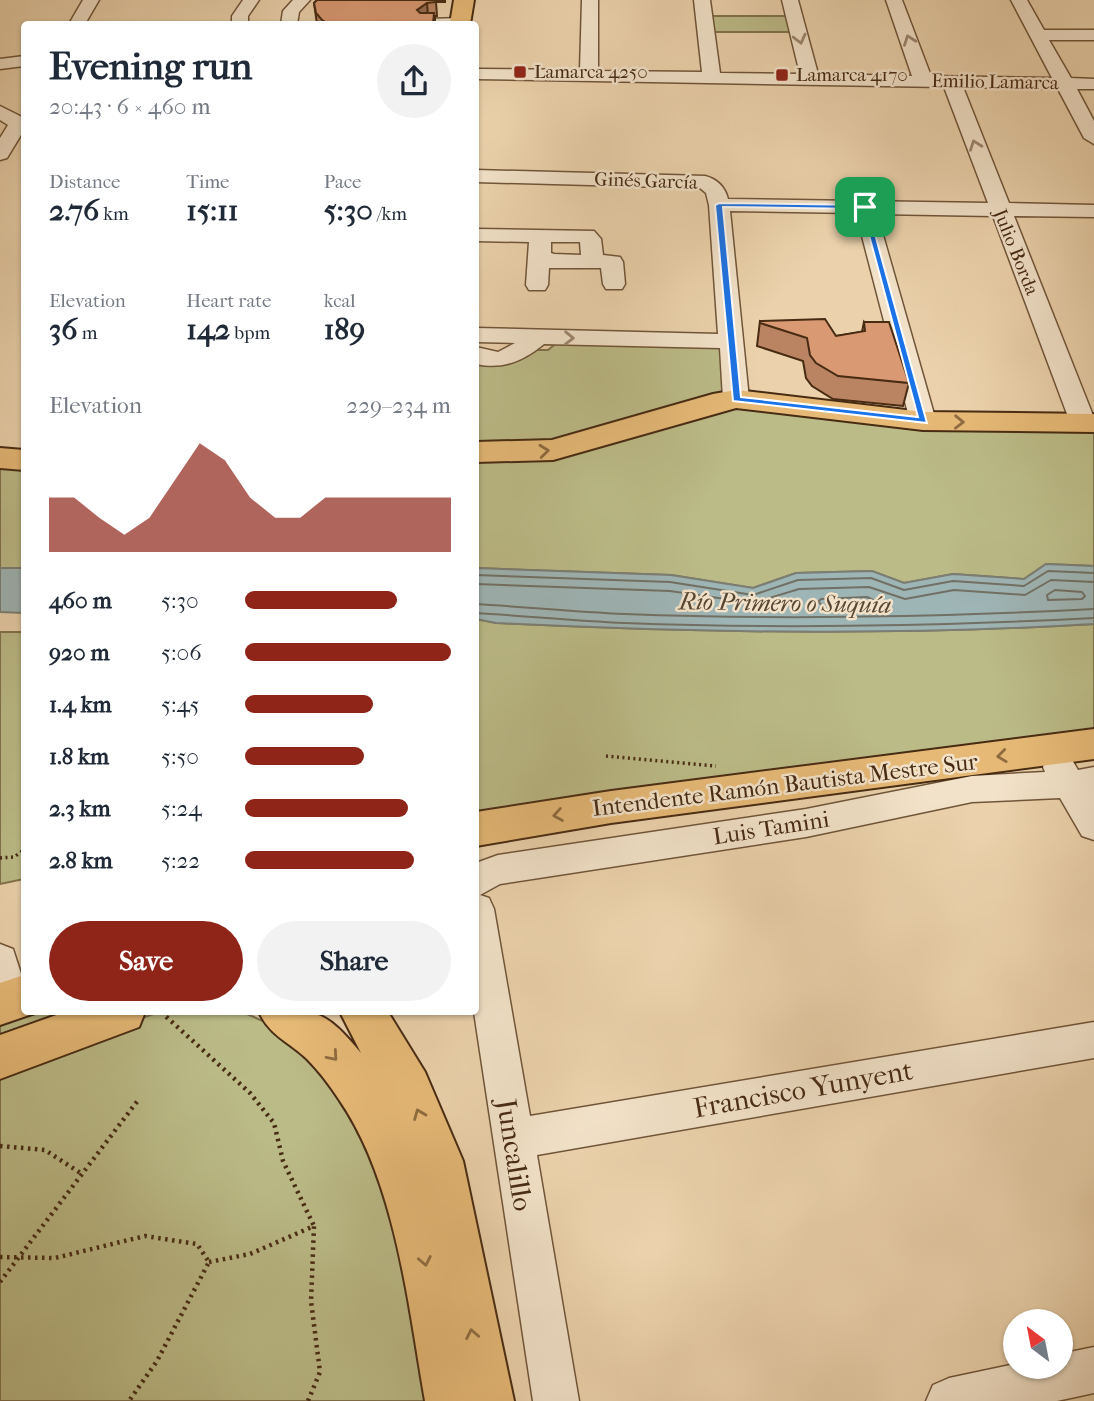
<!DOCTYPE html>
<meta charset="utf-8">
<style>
:root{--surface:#fff;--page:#f2f2f3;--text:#1f2937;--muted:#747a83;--accent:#8f2418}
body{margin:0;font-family:"IM FELL French Canon",serif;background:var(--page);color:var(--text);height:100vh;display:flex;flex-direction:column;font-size:26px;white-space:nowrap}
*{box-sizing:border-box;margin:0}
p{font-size:23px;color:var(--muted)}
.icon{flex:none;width:38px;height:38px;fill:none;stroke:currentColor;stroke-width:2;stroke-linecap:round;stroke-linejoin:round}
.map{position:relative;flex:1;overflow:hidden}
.drawer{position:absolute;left:21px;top:21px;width:458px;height:994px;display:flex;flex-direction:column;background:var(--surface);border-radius:7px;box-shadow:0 2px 5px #0004}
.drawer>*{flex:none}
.needle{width:46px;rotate:328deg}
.buttons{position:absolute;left:1003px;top:1309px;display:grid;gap:14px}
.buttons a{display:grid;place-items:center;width:70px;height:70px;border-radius:50%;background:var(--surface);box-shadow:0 2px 5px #0004;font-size:35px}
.pin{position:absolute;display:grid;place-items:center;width:60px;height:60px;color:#fff;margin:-30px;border-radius:14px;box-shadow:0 4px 10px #0006}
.round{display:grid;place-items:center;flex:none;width:74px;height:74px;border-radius:37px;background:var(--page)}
.headline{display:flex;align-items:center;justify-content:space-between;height:119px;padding:0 28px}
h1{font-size:38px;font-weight:700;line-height:52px}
.figures{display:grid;grid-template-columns:repeat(3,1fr);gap:10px;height:119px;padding:7px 28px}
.figures div{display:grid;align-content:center}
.figures b{font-size:30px;font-weight:700}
.figures small{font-size:19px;font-weight:400}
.figures p{font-size:19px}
.chart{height:196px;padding:14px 28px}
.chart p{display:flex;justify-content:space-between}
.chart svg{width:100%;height:126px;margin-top:7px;fill:var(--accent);opacity:.7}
.button{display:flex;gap:14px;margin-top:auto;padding:14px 28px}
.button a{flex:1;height:80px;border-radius:42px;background:var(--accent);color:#fff;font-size:28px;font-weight:700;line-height:80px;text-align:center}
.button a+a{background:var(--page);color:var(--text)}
ul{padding:0 28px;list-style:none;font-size:23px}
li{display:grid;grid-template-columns:112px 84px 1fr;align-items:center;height:52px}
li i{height:18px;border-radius:9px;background:var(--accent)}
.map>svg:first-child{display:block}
.green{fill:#bbbb87;stroke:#81734d;stroke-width:2}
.water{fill:#9eb5b6;stroke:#7b7e75;stroke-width:2}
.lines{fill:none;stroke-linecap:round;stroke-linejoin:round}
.shore{stroke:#727064;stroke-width:2}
.minor-casing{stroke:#705539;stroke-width:3}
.major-casing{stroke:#472b13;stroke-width:4}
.path-far1{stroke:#472b13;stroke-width:3.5;stroke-dasharray:2 3.5;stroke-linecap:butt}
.path{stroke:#472b13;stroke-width:4.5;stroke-dasharray:2.5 4.5;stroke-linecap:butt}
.minor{fill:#f2e2c9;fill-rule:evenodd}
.major{fill:#e6b976;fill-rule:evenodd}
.wall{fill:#ba8463;stroke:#472b13;stroke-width:2}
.shaded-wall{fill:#976b50;stroke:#472b13;stroke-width:2}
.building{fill:#d89973;stroke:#472b13;stroke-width:2}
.oneway{stroke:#9c866e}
.oneway2{stroke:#8f6b40}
.route{fill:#1a73e8;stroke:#fff;stroke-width:2;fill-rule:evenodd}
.poi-dot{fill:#8f2418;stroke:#f2e2c9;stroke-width:2.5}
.labels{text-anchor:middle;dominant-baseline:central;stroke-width:5;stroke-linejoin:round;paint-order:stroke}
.far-poi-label{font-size:19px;fill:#472b13;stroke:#f2e2c9;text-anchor:start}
.far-street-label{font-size:19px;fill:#472b13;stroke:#f2e2c9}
.street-label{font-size:23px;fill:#472b13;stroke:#f2e2c9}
.water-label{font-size:24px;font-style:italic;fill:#584734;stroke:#f2e2c9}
.near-street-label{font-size:28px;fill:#472b13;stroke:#f2e2c9}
</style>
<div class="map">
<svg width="1094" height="1401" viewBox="0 0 1094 1401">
<rect width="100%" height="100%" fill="#ebd2ac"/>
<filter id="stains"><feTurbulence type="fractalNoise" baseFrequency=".00286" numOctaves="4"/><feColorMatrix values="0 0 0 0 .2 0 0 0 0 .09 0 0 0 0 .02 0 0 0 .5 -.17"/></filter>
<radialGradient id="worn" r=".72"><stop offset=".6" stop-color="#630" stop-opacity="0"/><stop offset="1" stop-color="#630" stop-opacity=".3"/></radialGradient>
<!-- green -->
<g class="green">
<path d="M711 16H789L793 32H714Z"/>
<path d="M559 341 723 346 728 389 716 394 541 444 476 443V359L529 350H548Z"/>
<path d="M724 400 923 421 1094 423V566L1046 564 1024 579 953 574 904 583 872 571 796 573 753 588 671 575 476 568V452H537Z"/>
<path d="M0 458 24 460V568H0Z"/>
<path d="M476 619 496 623C695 633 895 636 1094 624V744L476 829Z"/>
<path d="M0 632H24V879L0 884Z"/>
<path d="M24 1007V1012H100L0 1045V1015Z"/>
<path d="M159 1012 247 1014 272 1025 339 1090 365 1144 390 1211 430 1401H0V1069Z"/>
</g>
<!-- water -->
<g class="water">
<path d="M1046 564 1094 566V624C895 636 695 633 496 623L476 619V568L671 575 753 588 796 573 872 571 904 583 953 574 1024 579Z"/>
<path d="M0 568H24V613L0 612Z"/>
</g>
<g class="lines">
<!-- shore -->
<g class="shore">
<path d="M476 575 670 582 753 595 798 580 871 578 904 590 953 581 1024 586 1048 571 1094 573"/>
<path d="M476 584 670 591 753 603 799 589 869 587 905 599 954 590 1025 595 1051 580 1094 582"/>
<path d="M1055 590 1082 592 1085 596 1082 599 1048 600 1047 595Z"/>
<path d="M867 597 873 600 872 605H822L818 602 821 599Z"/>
<path d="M476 604C526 607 575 612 625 614 781 620 938 617 1094 609"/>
<path d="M476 613C526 616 575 621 625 623 781 629 938 626 1094 618"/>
</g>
<defs>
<g id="minor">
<path d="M83 0H99L85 24H69Z"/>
<path d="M243 0H259L248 16V24H232V16Z"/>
<path d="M293 0H310L299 12 297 24H281L283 11Z"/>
<path d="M582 0H598V71L702 72 694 0H710L720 73 800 74 782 0H798L818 74 912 76 886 0H902L931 76 1052 78 1011 0H1027L1044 30H1094V40H1049L1071 78 1094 79V89H1077L1094 121V144L1084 138 1058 89 963 87 1009 203 1094 205V217L1014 216 1094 418 1092 427 1083 430 1074 427 1070 422 993 216 877 214 936 421 932 426 923 429 914 426 910 421 856 213 730 211 749 399 745 404 736 407 727 404 723 399 720 348 544 344C523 361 503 370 476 364V347L498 352 515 343 476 342V328L718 334 709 205 706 193 700 188 476 182V170L705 176C717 179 725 187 728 199L988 203 944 87 476 79V69L580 70Z"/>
<path d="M460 18 466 19 467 24H421L429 19Z"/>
<path d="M24 56V66L0 69V59Z"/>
<path d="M0 106 24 118V130L7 158 0 160V138L8 125 0 120Z"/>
<path d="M476 229 594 231 601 239 603 255 620 257 623 262 625 284 622 289H606L603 284 601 268H549L548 285 545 290H529L526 285 529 242 476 241ZM551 242H580L581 255 554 254 551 253Z"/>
<path d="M1059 754 1071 758 1078 770 1094 767V840L1082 836 1060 798 972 802 806 837 500 884 480 895 489 898 494 909 530 1116 1094 1022V1058L537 1155 579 1401H533L474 1012H476V863L498 855 806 809 972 776 1045 772 1043 767 1047 758Z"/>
<path d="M0 944 13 949 24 983V1011L10 1018 0 1014Z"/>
<path d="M1094 1347V1393L1057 1401H926L933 1385 949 1378 1015 1364V1367H1060V1354Z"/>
</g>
<g id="major">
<path d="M454 0H474L470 24H450Z"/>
<path d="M736 390 923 412 1094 414V432L923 430 736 408 553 460 476 462V442L552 440 713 394Z"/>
<path d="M0 448 24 450V470L0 468Z"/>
<path d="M1094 729V759L611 823 476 846V812L611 791Z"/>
<path d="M24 975V1012H38L0 1025V983Z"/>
<path d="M65 1012H145L139 1027 0 1079V1035Z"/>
<path d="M259 1012C315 1007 325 1010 361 1053L340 1012H388L425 1072 463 1161 514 1401H425C408 1305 396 1183 340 1101 331 1087 319 1071 307 1059 289 1042 270 1036 259 1012Z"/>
</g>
</defs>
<!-- minor casing -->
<use href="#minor" class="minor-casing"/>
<!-- major casing -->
<use href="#major" class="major-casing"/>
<!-- path-far1 -->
<g class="path-far1">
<path d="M606 756 716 766"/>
<path d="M0 858 14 857 24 850"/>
</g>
<!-- path -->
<g class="path">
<path d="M161 1012 250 1093 274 1123 283 1161 314 1226"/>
<path d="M0 1146 45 1150 82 1174"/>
<path d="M0 1257 55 1258 145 1236 197 1244 209 1262 157 1361 129 1401"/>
<path d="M209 1262 250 1254 314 1226 311 1301 320 1372 308 1401"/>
<path d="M0 1282 139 1099"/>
</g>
<!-- minor -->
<use href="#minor" class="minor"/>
<!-- major -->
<use href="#major" class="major"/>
</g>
<!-- wall -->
<g class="wall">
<path d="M317 0H445V2H436L437 16H435V24H317L314 3Z"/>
<path d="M760 321 836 336 862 332 864 322 909 383 903 406 833 399 812 386 806 378 803 361 757 346Z"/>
</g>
<!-- shaded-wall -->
<path class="shaded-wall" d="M427 3 428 17 418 24 417 10Z"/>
<!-- building -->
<g class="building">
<path d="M317 0H435L436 2 427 3 417 10 420 13H434L433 24H329L322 20 316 13 314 3Z"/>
<path d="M825 319 836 336 865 331 864 322H889L909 383 838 376 816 363 810 355 807 338 760 323V321Z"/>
</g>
<!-- one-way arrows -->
<defs><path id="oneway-chevron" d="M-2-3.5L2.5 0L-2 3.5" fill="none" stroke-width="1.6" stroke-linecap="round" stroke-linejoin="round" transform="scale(1.75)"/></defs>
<g class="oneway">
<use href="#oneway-chevron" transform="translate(800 39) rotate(76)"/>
<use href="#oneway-chevron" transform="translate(909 40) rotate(-110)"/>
<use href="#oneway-chevron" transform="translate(975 145) rotate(-110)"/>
<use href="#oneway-chevron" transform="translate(569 338) rotate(1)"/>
</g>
<g class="oneway2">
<use href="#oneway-chevron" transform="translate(959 422) rotate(1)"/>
<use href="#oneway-chevron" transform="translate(544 451) rotate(-6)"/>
<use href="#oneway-chevron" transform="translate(1002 756) rotate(173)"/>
<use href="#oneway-chevron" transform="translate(558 815) rotate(170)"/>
<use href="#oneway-chevron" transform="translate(333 1056) rotate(49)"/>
<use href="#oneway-chevron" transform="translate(419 1114) rotate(-112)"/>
<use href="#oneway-chevron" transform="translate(425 1261) rotate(79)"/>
<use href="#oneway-chevron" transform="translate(472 1334) rotate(-101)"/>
</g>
<!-- route -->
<path class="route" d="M719 203 867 205 927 423 733 401 715 205ZM723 207 862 209 918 417 741 397Z"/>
<!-- markers -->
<g class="poi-dot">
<rect x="513" y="65" width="14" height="14" rx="3.5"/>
<rect x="775" y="68" width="14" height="14" rx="3.5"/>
</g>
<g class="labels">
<!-- far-poi labels -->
<g class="far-poi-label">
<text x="534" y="72">Lamarca 4250</text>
<text x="796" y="75">Lamarca 4170</text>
</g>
<!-- far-street labels -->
<g class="far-street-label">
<text transform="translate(995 82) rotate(1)">Emilio Lamarca</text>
<text transform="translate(646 181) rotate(2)">Ginés García</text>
<text transform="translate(1016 252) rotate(68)">Julio Borda</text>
</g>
<!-- street labels -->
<g class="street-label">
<text transform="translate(785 785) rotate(-7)">Intendente Ramón Bautista Mestre Sur</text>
<text transform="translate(771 828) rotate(-9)">Luis Tamini</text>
</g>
<!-- water labels -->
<g class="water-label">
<text transform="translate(785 603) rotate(1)">Río Primero o Suquía</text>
</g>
<!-- near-street labels -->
<g class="near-street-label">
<text transform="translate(803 1089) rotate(-10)">Francisco Yunyent</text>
<text transform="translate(515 1155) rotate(81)">Juncalillo</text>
</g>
</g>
<rect width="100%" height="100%" filter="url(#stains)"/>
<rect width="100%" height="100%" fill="url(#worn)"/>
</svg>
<div class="buttons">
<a><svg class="needle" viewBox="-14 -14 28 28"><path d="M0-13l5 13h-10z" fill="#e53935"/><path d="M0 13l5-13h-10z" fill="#747a83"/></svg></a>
</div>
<div class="pin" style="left:865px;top:207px;background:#1e9e55"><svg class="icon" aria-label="arrive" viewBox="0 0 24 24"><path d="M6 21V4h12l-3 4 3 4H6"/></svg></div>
<section class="drawer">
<div class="headline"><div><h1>Evening run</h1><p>20:43 · 6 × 460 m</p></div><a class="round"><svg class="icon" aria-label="share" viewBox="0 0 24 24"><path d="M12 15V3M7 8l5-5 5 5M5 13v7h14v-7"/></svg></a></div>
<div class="figures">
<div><p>Distance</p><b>2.76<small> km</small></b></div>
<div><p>Time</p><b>15:11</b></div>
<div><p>Pace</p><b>5:30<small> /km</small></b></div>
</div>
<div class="figures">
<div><p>Elevation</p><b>36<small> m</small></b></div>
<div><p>Heart rate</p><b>142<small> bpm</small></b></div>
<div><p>kcal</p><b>189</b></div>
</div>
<div class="chart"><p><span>Elevation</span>229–234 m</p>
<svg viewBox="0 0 160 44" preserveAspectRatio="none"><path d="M0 44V25L10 25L20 32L30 38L40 32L50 19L60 6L70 12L80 25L90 32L100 32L110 25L120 25L130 25L140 25L150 25L160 25V44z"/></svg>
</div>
<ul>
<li><b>460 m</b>5:30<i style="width:74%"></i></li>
<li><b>920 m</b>5:06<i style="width:100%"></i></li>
<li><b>1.4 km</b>5:45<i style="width:62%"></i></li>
<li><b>1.8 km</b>5:50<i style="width:58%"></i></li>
<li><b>2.3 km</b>5:24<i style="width:79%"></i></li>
<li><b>2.8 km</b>5:22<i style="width:82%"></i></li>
</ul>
<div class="button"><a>Save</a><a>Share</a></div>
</section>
</div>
